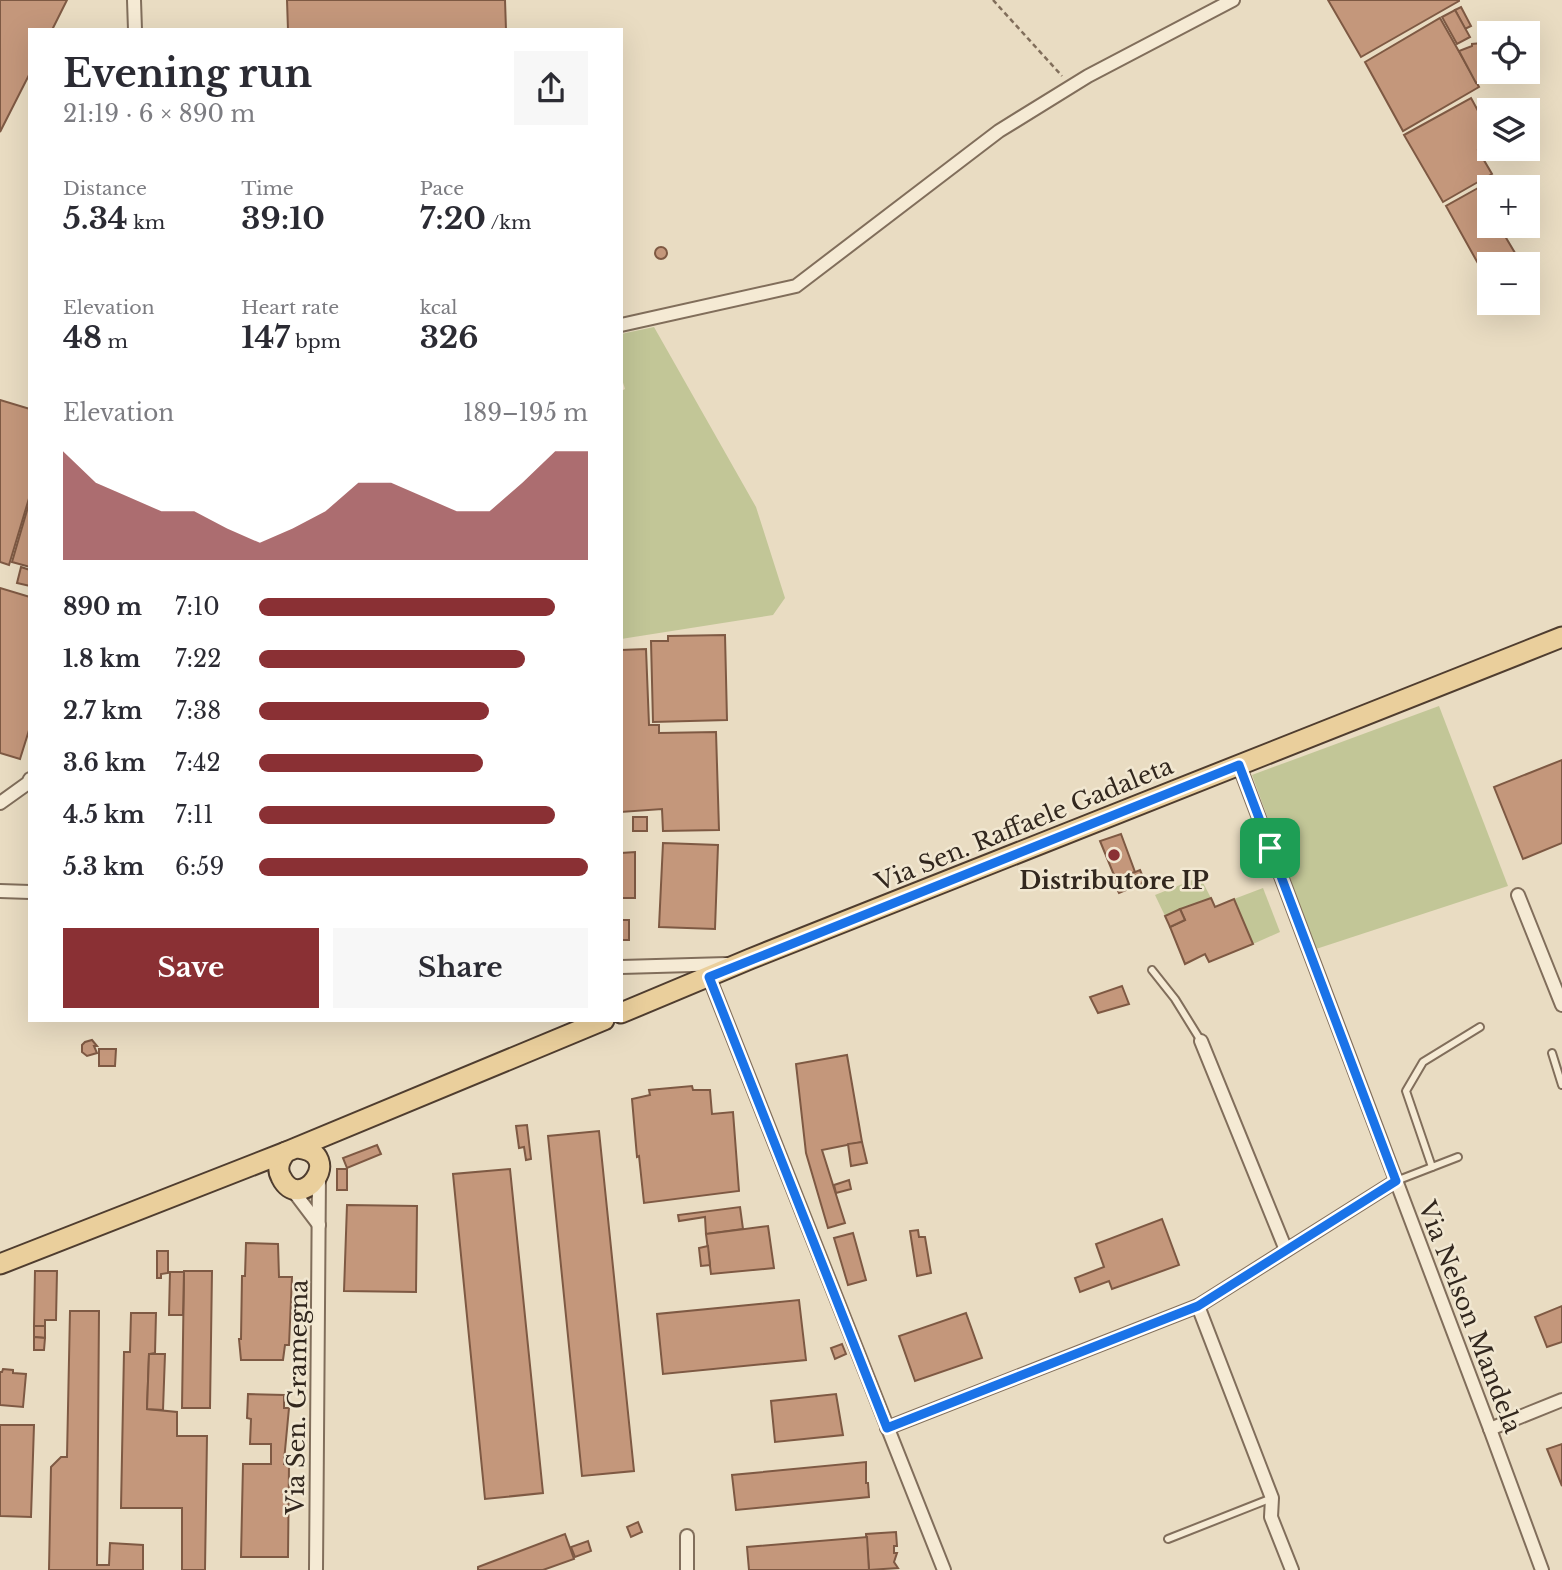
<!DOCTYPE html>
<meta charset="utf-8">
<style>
:root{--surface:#fff;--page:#f7f7f7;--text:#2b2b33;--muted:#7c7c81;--accent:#8a3034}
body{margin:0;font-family:"Libre Baskerville",serif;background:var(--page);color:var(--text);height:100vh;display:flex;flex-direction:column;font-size:26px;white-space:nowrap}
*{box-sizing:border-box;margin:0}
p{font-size:23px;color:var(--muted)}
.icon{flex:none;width:38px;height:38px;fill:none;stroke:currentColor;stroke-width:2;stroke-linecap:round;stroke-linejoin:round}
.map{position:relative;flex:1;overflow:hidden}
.drawer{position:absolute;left:28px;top:28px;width:595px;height:994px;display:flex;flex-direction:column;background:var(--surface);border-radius:0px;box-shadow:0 7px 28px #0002}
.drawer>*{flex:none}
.fabs{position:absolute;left:1477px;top:21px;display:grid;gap:14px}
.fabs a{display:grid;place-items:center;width:63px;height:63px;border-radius:0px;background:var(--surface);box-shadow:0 7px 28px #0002;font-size:35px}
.pin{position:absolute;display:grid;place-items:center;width:60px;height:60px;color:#fff;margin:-30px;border-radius:14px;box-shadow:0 4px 10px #0006}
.round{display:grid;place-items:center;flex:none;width:74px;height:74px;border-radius:0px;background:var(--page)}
.overview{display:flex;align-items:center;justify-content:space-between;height:119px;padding:0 35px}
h1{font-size:38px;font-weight:700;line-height:52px}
.stats{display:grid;grid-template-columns:repeat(3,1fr);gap:10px;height:119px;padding:7px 35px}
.stats div{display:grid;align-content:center}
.stats b{font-size:30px;font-weight:700}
.stats small{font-size:19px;font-weight:400}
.stats p{font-size:19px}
.chart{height:196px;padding:14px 35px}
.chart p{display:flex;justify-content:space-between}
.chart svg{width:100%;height:126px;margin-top:7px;fill:var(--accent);opacity:.7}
.cta{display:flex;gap:14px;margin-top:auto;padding:14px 35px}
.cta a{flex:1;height:80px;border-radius:0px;background:var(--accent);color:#fff;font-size:28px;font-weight:700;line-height:80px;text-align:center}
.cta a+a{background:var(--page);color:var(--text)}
ul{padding:0 35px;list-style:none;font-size:23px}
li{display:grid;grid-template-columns:112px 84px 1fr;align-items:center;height:52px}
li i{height:18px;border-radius:9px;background:var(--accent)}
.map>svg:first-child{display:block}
.green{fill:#c2c697}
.building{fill:#c4977b;stroke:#7e5943;stroke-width:2}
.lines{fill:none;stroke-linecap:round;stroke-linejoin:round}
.lane-casing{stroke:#816e5b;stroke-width:10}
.street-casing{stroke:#816e5b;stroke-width:16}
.primary-casing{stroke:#4f3d2f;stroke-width:23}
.path{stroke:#816e5b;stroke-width:2.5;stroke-dasharray:5 3.5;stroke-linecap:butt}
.lane{stroke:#f5ead4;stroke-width:6}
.street{stroke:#f5ead4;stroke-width:12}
.primary{stroke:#eacf9c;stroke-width:19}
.route-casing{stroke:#fff;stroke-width:14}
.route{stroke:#1a73e8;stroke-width:9}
.poi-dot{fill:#8a3034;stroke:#f1e7d1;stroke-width:2.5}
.labels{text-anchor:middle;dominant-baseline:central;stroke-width:5;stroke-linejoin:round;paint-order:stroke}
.street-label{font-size:24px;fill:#32271e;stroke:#f1e7d1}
.poi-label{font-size:24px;font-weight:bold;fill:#32271e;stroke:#f1e7d1}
</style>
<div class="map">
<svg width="1562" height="1570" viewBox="0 0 1562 1570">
<rect width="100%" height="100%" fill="#e9dcc2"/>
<!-- green -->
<g class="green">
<path d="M654 327 756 507 785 598 773 615 621 639V391L625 389 621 376V334Z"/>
<path d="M1439 706 1508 886 1316 949 1252 775Z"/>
<path d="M1200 877 1211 898 1165 916 1155 895Z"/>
<path d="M1263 888 1280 932 1253 944 1234 899Z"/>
</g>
<!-- building -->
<g class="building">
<path d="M0 0H67L52 30H30V73L0 132Z"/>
<path d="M287 0H505L506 30H288Z"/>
<path d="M1328 0H1459V1L1361 57Z"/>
<path d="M1461 7 1471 26 1465 29 1455 10Z"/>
<path d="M1455 10 1470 37 1457 44 1442 17Z"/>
<path d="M1440 18 1479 87 1403 131 1365 62Z"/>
<path d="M1482 43 1486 62 1479 63 1485 79 1476 83 1459 51 1472 46V44Z"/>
<path d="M1471 98 1489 131V143L1478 150 1492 174 1443 202 1404 135Z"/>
<path d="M1478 188 1489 208V226H1499L1515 253 1499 262 1501 264H1489V281L1480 267 1446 206Z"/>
<circle cx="661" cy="253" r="6"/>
<path d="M1502 303H1522L1523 305 1508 313Z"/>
<path d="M0 400 30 409V495L9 565 0 562Z"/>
<path d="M30 500V567L12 562Z"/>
<path d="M21 567 30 570V586L17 583Z"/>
<path d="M0 588 30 597V727L20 759 0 753Z"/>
<path d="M725 635 727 720 653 722 651 641H668V636Z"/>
<path d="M646 649 649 725H659V733L716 732 719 830 663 831 662 809 621 812V650Z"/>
<path d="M1562 760V843L1523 859 1494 787Z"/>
<rect x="633" y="817" width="14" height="14"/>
<path d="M1121 834 1135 872 1116 880 1100 841Z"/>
<path d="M663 843 718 845 715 929 659 927Z"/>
<path d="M635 852V898H621V853Z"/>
<path d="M1140 870 1145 882 1119 893 1113 881Z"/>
<path d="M1211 898 1215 907 1234 899 1253 944 1209 962 1205 954 1185 964 1170 927 1185 920 1180 909Z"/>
<path d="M1180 909 1185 920 1170 927 1165 916Z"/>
<rect x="621" y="920" width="8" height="20"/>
<path d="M1122 986 1129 1004 1098 1013 1090 997Z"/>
<path d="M92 1040 97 1046H94L97 1053 87 1056 82 1052V1045L85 1042Z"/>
<path d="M99 1049H116L115 1066H99Z"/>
<path d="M847 1055 862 1142 822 1150 845 1223 828 1228 806 1153 796 1064Z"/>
<path d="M692 1086 693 1090H710L712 1114 733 1112 739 1191 644 1203 639 1156 637 1157 632 1099 650 1095 649 1090Z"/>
<path d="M527 1125 531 1159 526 1160 524 1147 519 1148 516 1126Z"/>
<path d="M599 1131 634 1471 582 1476 548 1136Z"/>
<path d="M862 1142 867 1163 851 1166 848 1144Z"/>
<path d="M377 1145 381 1154 347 1168 343 1158Z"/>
<rect x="337" y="1169" width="10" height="21"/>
<path d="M510 1169 543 1493 485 1499 453 1174Z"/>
<path d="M849 1180 851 1189 836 1193 834 1185Z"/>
<path d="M347 1205 417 1206 416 1292 344 1291Z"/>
<path d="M740 1207 743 1229 706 1234 705 1217 679 1221 678 1215Z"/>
<path d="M1162 1219 1179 1265 1112 1289 1109 1281 1080 1292 1075 1278 1104 1267 1096 1244Z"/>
<path d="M768 1226 774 1268 711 1274 706 1234Z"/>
<path d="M918 1230 919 1237H925L931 1273 917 1276 910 1231Z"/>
<path d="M853 1233 866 1280 848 1285 834 1238Z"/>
<path d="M246 1243 278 1244 279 1277H292L289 1345H285L283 1360H241L239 1339H241L242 1276H245Z"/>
<path d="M708 1246 710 1265 701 1266 699 1248Z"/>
<path d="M157 1251H168V1273L161 1274V1278H157Z"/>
<path d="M35 1271H57L56 1320H45V1326H34Z"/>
<path d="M184 1271H212L210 1408H182Z"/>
<path d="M170 1272H184L183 1315H169Z"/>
<path d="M799 1300 806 1360 663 1374 657 1314Z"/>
<path d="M1562 1306V1342L1547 1347 1535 1317Z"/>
<path d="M70 1311H99L97 1565H109L110 1543 143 1545V1570H49L51 1467 61 1457H67Z"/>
<path d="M131 1313H156L155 1353 149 1354 147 1409 177 1412V1436H207L205 1570H182V1508H121L124 1352H130Z"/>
<path d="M966 1313 982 1358 915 1381 899 1336Z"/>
<path d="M34 1326H45V1338L34 1337Z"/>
<path d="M34 1337 45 1338 44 1350H34Z"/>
<path d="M842 1344 846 1354 835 1359 831 1348Z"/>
<path d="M149 1354H165L163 1410 147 1409Z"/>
<path d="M3 1369 13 1370V1373L26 1374 23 1407 0 1405V1372H2Z"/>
<path d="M248 1394 284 1395V1408H289L284 1461V1464H289L288 1557H241L243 1464H271V1444H250L251 1419 247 1418Z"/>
<path d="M836 1394 843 1435 775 1442 771 1401Z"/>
<path d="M0 1425H34L31 1517 0 1516Z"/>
<path d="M1562 1444V1486L1547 1449Z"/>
<path d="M866 1462V1483H868L869 1497 736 1510 732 1475Z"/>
<path d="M638 1522 642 1532 631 1537 627 1527Z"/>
<path d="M896 1532 897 1546H894V1553H897L894 1562 898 1568 869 1570 866 1534Z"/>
<path d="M565 1534 574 1559 543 1570H478V1567Z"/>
<path d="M867 1537 869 1570H749L747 1547Z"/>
<path d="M588 1541 591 1551 575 1557 571 1547Z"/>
</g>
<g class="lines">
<defs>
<g id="lane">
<path d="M1152 970 1175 999 1201 1041"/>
<path d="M1552 1053 1562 1085"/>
<path d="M1432 1167 1406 1091 1423 1062 1480 1027"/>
<path d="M1396 1181 1458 1157"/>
<path d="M1168 1539 1272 1498"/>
</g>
<g id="street">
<path d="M134 0 135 30"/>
<path d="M621 325 796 286 999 131 1088 76 1233 0"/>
<path d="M1239 765 1490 1429 1542 1570"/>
<path d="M0 803 28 783 30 779"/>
<path d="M0 891 30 892"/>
<path d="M1518 895 1562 1005"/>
<path d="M621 967 727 964"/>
<path d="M709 977 944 1570"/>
<path d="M1201 1041 1286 1250"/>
<path d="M291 1188 319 1225"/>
<path d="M1198 1306 1272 1498 1271 1517 1292 1570"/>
<path d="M887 1428 1198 1306 1396 1181"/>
<path d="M1490 1429 1562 1400"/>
<path d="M316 1570 319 1174"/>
<path d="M687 1570V1536"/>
</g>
<g id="primary">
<path d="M621 1013 750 959 1562 637"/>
<path d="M298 1148C347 1154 300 1216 281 1177 276 1168 280 1159 286 1152L604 1020"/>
<path d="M0 1264 286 1152"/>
</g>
</defs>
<!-- lane casing -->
<use href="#lane" class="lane-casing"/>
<!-- street casing -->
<use href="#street" class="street-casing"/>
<!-- primary casing -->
<use href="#primary" class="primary-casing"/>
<!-- path -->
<path class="path" d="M993 0 1062 76"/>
<!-- lane -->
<use href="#lane" class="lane"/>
<!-- street -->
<use href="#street" class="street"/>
<!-- primary -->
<use href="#primary" class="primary"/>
</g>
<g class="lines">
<defs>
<path id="route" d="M1239 765 1396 1181 1198 1306 887 1428 709 977Z"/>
</defs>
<!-- route casing -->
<use href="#route" class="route-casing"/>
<!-- route -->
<use href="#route" class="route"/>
</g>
<!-- markers -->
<circle class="poi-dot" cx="1114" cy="855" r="7"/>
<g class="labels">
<!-- street labels -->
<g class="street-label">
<text transform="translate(1024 824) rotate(-22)">Via Sen. Raffaele Gadaleta</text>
<text transform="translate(1470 1317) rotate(69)">Via Nelson Mandela</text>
<text transform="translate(297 1397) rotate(-89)">Via Sen. Gramegna</text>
</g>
<!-- poi labels -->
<g class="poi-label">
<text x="1114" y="880">Distributore IP</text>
</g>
</g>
</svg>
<div class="fabs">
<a><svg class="icon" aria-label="locate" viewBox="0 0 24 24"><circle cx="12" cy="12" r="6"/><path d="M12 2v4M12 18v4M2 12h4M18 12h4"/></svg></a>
<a><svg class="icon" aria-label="layers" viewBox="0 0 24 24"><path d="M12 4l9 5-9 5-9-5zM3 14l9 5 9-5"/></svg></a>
<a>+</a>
<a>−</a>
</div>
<div class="pin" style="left:1270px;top:848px;background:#1e9e55"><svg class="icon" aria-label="arrive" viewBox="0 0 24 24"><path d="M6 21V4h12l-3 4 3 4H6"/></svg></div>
<section class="drawer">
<div class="overview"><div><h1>Evening run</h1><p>21:19 · 6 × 890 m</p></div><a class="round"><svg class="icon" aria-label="share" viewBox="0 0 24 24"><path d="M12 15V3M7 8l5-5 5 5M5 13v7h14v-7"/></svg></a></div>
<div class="stats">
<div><p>Distance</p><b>5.34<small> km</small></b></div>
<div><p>Time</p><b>39:10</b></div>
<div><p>Pace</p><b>7:20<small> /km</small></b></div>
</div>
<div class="stats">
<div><p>Elevation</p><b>48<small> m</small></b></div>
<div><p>Heart rate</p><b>147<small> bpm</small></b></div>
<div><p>kcal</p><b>326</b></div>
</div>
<div class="chart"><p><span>Elevation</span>189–195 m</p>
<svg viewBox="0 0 160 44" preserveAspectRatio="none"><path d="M0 44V6L10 17L20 22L30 27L40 27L50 33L60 38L70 33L80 27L90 17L100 17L110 22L120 27L130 27L140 17L150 6L160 6V44z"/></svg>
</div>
<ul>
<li><b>890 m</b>7:10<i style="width:90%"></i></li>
<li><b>1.8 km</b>7:22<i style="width:81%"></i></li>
<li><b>2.7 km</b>7:38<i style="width:70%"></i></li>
<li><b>3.6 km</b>7:42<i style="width:68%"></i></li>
<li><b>4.5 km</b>7:11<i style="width:90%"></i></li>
<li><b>5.3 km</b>6:59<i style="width:100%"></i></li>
</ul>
<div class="cta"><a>Save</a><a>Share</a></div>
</section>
</div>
